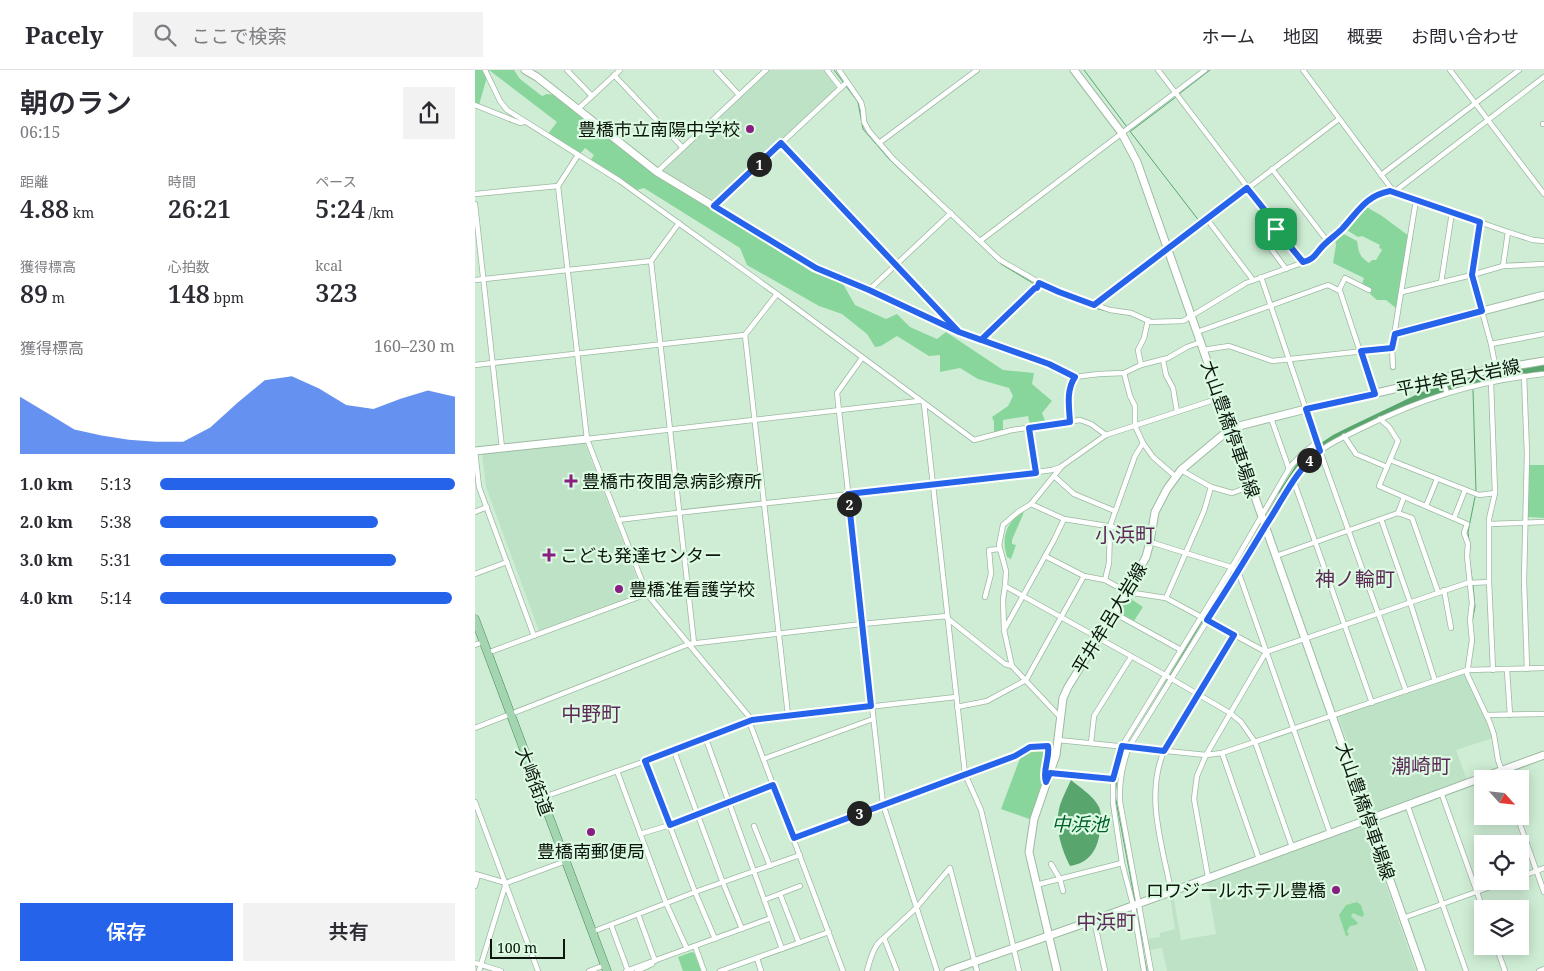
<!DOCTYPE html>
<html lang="ja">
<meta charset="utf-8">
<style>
:root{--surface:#fff;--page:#f2f2f3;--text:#2b2b33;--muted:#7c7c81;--line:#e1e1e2;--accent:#2563eb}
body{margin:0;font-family:"Noto Serif","Noto Sans JP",serif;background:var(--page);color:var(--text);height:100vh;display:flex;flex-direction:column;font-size:19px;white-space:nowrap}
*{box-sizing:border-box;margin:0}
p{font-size:16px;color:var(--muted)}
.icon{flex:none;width:28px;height:28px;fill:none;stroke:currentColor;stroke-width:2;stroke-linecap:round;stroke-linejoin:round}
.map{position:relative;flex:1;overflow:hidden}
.panel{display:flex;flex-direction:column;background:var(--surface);width:475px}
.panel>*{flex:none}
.needle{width:32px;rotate:117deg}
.tools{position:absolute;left:999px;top:700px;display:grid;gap:10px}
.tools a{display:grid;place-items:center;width:55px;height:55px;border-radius:0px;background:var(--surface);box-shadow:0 2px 12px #0003;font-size:25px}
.scale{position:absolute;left:15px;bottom:12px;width:75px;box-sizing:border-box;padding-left:5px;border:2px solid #0c160e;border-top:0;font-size:14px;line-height:18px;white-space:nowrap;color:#0c160e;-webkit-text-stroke:4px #dcfae2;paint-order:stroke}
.pin{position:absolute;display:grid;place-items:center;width:42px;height:42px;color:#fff;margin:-21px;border-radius:10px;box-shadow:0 2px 8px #0006}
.km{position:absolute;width:25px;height:25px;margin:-12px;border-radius:50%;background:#222;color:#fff;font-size:14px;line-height:25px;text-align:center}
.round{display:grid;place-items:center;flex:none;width:52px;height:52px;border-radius:0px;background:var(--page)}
.overview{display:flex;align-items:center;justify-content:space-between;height:85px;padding:0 20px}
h1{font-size:28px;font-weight:600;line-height:38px}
.stats{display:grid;grid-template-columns:repeat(3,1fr);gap:8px;height:85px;padding:5px 20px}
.stats div{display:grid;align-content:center}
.stats b{font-size:25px;font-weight:600}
.stats small{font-size:14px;font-weight:400}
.stats p{font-size:14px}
.chart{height:140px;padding:10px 20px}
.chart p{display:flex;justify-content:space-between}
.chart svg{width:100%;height:90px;margin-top:5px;fill:var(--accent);opacity:.7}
.button{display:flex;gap:10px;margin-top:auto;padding:10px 20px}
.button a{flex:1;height:58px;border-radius:0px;background:var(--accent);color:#fff;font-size:20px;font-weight:600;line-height:58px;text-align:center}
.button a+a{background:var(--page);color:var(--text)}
ul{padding:0 20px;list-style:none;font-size:16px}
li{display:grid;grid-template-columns:80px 60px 1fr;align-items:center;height:38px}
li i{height:12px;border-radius:6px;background:var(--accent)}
header{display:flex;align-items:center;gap:30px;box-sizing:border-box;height:70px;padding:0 25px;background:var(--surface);border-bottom:1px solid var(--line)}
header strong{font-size:24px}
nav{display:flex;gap:28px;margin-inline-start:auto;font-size:18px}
.search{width:350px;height:45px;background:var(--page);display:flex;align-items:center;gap:12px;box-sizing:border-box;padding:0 18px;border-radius:0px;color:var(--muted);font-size:19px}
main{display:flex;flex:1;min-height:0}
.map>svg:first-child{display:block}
.built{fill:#bee2c6}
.green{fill:#89d69c}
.water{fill:#58a66e}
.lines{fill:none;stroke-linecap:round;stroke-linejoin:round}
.stream{stroke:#58a66e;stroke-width:1}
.street-casing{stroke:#9db9a2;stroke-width:6}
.secondary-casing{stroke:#9db9a2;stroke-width:9}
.primary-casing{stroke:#468056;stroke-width:9}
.street{stroke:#fff;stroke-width:4.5}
.secondary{stroke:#fff;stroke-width:7}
.primary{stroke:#a3d5b1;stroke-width:8}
.route-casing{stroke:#fff;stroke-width:10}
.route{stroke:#2563eb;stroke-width:6}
.poi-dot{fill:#891d82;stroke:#dcfae2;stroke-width:2}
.labels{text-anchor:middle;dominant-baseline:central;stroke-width:4.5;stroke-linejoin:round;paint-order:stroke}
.poi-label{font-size:18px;fill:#0c160e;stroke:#dcfae2;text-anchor:start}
.street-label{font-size:18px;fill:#0c160e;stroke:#dcfae2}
.water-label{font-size:19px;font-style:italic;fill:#00612c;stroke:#dcfae2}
.quarter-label{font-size:20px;fill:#5d2958;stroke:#dcfae2}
</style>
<header>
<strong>Pacely</strong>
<div class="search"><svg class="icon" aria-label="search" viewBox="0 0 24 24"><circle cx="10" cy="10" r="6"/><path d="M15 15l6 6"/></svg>ここで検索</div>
<nav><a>ホーム</a><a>地図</a><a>概要</a><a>お問い合わせ</a></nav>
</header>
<main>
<section class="panel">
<div class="overview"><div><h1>朝のラン</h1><p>06:15</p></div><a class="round"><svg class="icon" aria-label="share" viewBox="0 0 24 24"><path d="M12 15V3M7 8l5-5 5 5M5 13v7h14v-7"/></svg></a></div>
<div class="stats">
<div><p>距離</p><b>4.88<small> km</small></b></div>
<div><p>時間</p><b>26:21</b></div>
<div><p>ペース</p><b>5:24<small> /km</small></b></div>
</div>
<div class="stats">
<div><p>獲得標高</p><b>89<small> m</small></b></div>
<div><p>心拍数</p><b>148<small> bpm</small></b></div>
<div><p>kcal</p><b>323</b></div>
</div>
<div class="chart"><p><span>獲得標高</span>160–230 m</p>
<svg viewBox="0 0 160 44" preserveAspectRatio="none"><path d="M0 44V16L10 24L20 32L30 35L40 37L50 38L60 38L70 31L80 19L90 8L100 6L110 12L120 20L130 22L140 17L150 13L160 16V44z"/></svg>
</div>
<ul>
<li><b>1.0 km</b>5:13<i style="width:100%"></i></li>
<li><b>2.0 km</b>5:38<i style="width:74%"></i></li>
<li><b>3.0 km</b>5:31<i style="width:80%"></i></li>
<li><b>4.0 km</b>5:14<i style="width:99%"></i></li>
</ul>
<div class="button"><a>保存</a><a>共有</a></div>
</section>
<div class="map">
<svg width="1069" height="901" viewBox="0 0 1069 901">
<rect width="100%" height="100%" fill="#cfedd5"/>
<!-- built -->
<g class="built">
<path d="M294 0H349L362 18 253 119 252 118 248 121 249 123 240 131 187 100Z"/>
<path d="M110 374 167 521 166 523 64 561 11 417 7 384Z"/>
<path d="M990 602 1014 654 1018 668 981 680 992 710 898 744 863 646Z"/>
<path d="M888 756 891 758 941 901H692L687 878 674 880 672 869 685 867V863L700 859 695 825 698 824 706 870 741 864 732 812Z"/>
</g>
<!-- green -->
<g class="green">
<path d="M0 0H14L4 35 0 34Z"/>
<path d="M14 0H39L45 9 67 26 72 24 80 25 178 103 337 202 368 214 380 235 411 249 422 244 435 257 462 269 471 262 528 300 559 303 557 314 577 331 567 343 571 353 555 355 553 346 528 350V360L519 362V352L517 347 533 336 538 326 534 318 503 309 485 298 465 302V285L454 286 422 266 406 276 400 277 392 264 367 244 344 236 272 195 265 178 169 118 162 120 139 104 115 91 119 85 110 78 105 84 73 64 82 52Z"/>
<path d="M890 136 907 146 938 169 934 180 922 239 911 230H902L895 224 897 219 887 214 889 208 858 193 861 175 860 170 867 163 882 171C884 183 884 186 894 193L897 190H901L907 180 904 177 905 175 887 166 883 167 870 159Z"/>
<path d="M1053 395H1069V448L1053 447Z"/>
<path d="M549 442 537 470V474L541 475 536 489 532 487C526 468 531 451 549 442Z"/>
<path d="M653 527 668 537 659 551 644 542Z"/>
<path d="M572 677 569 711 557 750 526 739 547 683 556 678Z"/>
<path d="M882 832 886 835 889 845 887 847 878 843 876 846 883 853 881 855 875 856 872 861 874 865 871 866 864 845 871 835Z"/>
<path d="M217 882 219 883 226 901H208L203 887Z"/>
</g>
<!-- water -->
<g class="water">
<path d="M1069 295V301L1005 312 959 325 871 363 844 379 829 391 806 425 803 423 821 395 834 381 858 365 876 356 947 322 991 308Z"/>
<path d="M596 710C603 716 619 726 624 737 627 744 626 753 625 760 623 779 615 793 595 796 586 778 579 756 585 735 588 727 592 718 596 710Z"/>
</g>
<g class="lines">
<!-- stream -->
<g class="stream">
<path d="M359 0 383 32 388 59 415 90 461 133"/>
<path d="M609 0 652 57"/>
<path d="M704 24 735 0"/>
<path d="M654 60 725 152 696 173"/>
<path d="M656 61 701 27"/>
<path d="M490 160 526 194 561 215"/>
<path d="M565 217C593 231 623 241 655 245"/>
<path d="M998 320 1001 421"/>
<path d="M791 446 804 424"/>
<path d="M994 471 993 462 1000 427"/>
<path d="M995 475 994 487 997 509"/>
<path d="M760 498 786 454"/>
<path d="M730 547 758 501"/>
<path d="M997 552 1000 537 998 515"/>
<path d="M998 579 999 571"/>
<path d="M666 654 728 550"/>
<path d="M651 679 643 700 640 725 660 831"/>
<path d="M662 838 668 881"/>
<path d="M669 887 672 901"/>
</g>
<defs>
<g id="street">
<path d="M10 0 25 31 32 40 145 111 302 224 499 370 537 360 605 350 616 354 631 365"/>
<path d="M92 0 117 26"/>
<path d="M241 0 264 25"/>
<path d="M352 0 366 18"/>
<path d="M364 0 386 32 388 40 389 52 394 61 418 89 525 190 565 213 584 222 635 240 656 243 676 252 708 251 771 213 838 189 890 132 911 122 915 121 924 124 1033 162 1058 170 1069 171"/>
<path d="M683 0 796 148 801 159 828 192"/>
<path d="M828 0 919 122 1069 7"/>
<path d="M975 0 1069 124"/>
<path d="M139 5 208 78"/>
<path d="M0 35 45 53 49 52"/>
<path d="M103 39 145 0"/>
<path d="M1068 54H1069"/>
<path d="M307 73 482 260"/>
<path d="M404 73 502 0"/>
<path d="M103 85 83 116 112 369 172 524 277 650"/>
<path d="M797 99 853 172"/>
<path d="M182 102 291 0"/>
<path d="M906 105 1044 0"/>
<path d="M0 124 83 116"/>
<path d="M0 134 27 378"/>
<path d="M239 136 372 12"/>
<path d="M732 149 778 210"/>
<path d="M1005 152 997 205 1016 274 1069 264"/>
<path d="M204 153 176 191 219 573"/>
<path d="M505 171 730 0"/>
<path d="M794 176 811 199"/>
<path d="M1028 196 1033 162"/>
<path d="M786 207 845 381 931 621"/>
<path d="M0 210 176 191"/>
<path d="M370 210 484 262 574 294 600 307 624 304 649 303 666 295 693 288 712 277 726 272"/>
<path d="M966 213 977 142"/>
<path d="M394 220 476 143"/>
<path d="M864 220 870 208 894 220"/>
<path d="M927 222 997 205 1028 196 1069 194"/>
<path d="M619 235 864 49"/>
<path d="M722 262 853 215 865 221 899 324"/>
<path d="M270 265 313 645"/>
<path d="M506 270 560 218H562L565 213"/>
<path d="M1016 274 1021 299"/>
<path d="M728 280 754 276 797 291 917 278"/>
<path d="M387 288 362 323 408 734 462 901"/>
<path d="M688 290 691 305 698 318 702 342"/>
<path d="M0 295 270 265 302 224"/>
<path d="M666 295 663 280 669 268 673 250"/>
<path d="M918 297 917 278 941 130"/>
<path d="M649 303 655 326 660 336V356L668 373 678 387 700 406"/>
<path d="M1049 306 1052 384 1049 510 1052 599"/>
<path d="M967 308 972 323"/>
<path d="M1016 312 1020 423 1014 449V512L1018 600"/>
<path d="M745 328 631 365 587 396 556 434 543 442 528 455 524 475 531 501 530 516 690 605 755 643 766 652 780 672 817 777"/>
<path d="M449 334 490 704 506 740 511 761 544 901"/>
<path d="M796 348 814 399"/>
<path d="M905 349 914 357 923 371 904 416 992 454 989 463 993 474 992 486 997 533 995 550 997 570 992 604 1015 653 1019 665 1023 690 1030 709"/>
<path d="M595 352C594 337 591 320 600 307"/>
<path d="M554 358 561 403"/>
<path d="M869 366 881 384 912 397"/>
<path d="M112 369 444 331"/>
<path d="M0 381 4 417 59 566"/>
<path d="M915 390 1004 425 1020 423"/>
<path d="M706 400 736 417 757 423 776 416"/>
<path d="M580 407 599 424 640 441"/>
<path d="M818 409 897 633"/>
<path d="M556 434 589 449 676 463"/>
<path d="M951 436 962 409"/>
<path d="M0 442 12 437"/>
<path d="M923 443 929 427"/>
<path d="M979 448 990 420"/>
<path d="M906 449 935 532 960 611"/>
<path d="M143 450C288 432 433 420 577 400L586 397"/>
<path d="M1015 454 1069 452"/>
<path d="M675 472 756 497 763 501 855 763"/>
<path d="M570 486 609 506 630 510 652 522 691 528 791 582"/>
<path d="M801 486 923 443 937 448 963 522"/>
<path d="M0 504 32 492"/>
<path d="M630 510 634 493 635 456 660 386 668 373"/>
<path d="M995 513 1014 512"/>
<path d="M969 520 976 558"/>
<path d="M510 527 516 504 514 480 525 479"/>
<path d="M691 528 729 441 736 417"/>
<path d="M639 543 706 580"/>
<path d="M472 548 530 594 537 596 585 647"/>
<path d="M529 559 528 530 530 516"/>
<path d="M0 575 8 572"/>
<path d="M12 583 172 524"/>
<path d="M537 596 529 560 579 470 589 449"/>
<path d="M1032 600 1035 645"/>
<path d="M482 637 512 631 551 610 609 506"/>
<path d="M1012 645 1069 644"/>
<path d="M274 651 368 901"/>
<path d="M0 658 214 574 387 554 472 546"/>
<path d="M231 669 307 879"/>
<path d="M583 670 731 685 747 683 992 600 1069 598"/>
<path d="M616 673 619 646 656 587"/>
<path d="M199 681 248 813 267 859"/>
<path d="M747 683 784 789"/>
<path d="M288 689 398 649"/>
<path d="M170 691 220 822 240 869"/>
<path d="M142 701 191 833 212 879"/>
<path d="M575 703 638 709"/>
<path d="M966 722 1008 839"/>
<path d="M66 728 199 681 277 650 481 627"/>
<path d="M0 732 63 901"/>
<path d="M932 734 991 901"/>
<path d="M1042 746 1069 822"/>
<path d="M279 756 295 796"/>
<path d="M165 764 195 755 299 715"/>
<path d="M319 768 540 686 555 677 573 676C575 688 568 701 571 711"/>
<path d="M576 794 585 809 588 821"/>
<path d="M0 804 31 813 4 901"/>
<path d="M733 807 719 729 722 706 731 685 791 582 995 512"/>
<path d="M1045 807 1069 798"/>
<path d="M31 813 91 791"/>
<path d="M561 815 647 793"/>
<path d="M0 816 3 805"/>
<path d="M696 821C687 774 670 726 689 681L759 565"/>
<path d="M305 824 324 873"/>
<path d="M289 830 325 816"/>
<path d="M163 844 180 891"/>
<path d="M928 848 1032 811"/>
<path d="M619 850 630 901"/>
<path d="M136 855 153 901"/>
<path d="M117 862 220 822 325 785"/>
<path d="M220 876 229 901"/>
<path d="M1021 876 1030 901"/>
<path d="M282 888 286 901"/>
<path d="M0 893 26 901"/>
<path d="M114 901 130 895"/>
<path d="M151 901 296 848"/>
<path d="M162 901 177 894"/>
<path d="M245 901 354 862"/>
<path d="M392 901C395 890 399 874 409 868"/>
<path d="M422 901 409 868 441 838 475 798 502 901"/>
<path d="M669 901 658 835 647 793 638 733V709L647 676 758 495 815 397 828 383 842 372"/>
<path d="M676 901 645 732C644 712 647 695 654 677 684 629 713 582 742 535 758 509 772 482 790 457 806 436 814 410 833 391 848 376 867 368 885 359 945 329 1001 311 1069 304"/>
<path d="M1064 901 1069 899"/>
</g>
<g id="secondary">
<path d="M50 0 62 7 182 102 341 198 370 210"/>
<path d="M599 0 646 62 662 92 947 901"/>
<path d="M920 264 1069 225"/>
<path d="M0 381 112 369"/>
<path d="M473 901 619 850 1069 685"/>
<path d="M582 901 554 782 559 749 581 685 588 628 593 617 652 522 671 487 675 472 680 442 692 419 706 400 756 358 831 339 967 308 1069 291"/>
</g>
<path id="primary" d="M0 549 132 901"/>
</defs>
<!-- street casing -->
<use href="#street" class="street-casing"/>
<!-- secondary casing -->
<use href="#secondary" class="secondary-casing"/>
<!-- primary casing -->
<use href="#primary" class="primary-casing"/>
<!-- street -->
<use href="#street" class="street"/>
<!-- secondary -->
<use href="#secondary" class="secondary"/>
<!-- primary -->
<use href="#primary" class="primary"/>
</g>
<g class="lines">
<defs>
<path id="route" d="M801 159 796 148 772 118 619 235 584 222 564 213 562 218H560L506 270 484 262 394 220 341 198 239 136 306 73 484 262 574 294 600 307C591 320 594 337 595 352L554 358 561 403 373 424 396 636 277 650 170 691 195 755 298 715 319 768 540 686 555 677 573 676C575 688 567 701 571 712L575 703 638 709 647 676 689 681 759 565 732 550C752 519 772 487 791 455 809 428 819 402 845 381L831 339 900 324 886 281 917 278 920 264 1007 241 997 205 1005 152 915 121C890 126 883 142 867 159 860 166 852 171 846 178 840 185 838 190 828 192L801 159"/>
</defs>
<!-- route casing -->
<use href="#route" class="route-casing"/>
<!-- route -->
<use href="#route" class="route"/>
</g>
<!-- markers -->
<g class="poi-dot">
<circle cx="275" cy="59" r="5"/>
<path d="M93.5 403.5h5v5h5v5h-5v5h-5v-5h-5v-5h5z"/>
<path d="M71.5 477.5h5v5h5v5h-5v5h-5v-5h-5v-5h5z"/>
<circle cx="144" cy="519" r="5"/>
<circle cx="116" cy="762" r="5"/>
<circle cx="861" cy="820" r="5"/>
</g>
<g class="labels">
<!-- poi labels -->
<g class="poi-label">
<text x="265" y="59" text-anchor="end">豊橋市立南陽中学校</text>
<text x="107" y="411">豊橋市夜間急病診療所</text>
<text x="85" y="485">こども発達センター</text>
<text x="154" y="519">豊橋准看護学校</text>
<text x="116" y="781" text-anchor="middle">豊橋南郵便局</text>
<text x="851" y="820" text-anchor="end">ロワジールホテル豊橋</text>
</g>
<!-- street labels -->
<g class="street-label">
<text transform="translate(983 307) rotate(-11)">平井牟呂大岩線</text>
<text transform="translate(756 359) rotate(71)">大山豊橋停車場線</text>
<text transform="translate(634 548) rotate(-59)">平井牟呂大岩線</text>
<text transform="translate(60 711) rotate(69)">大崎街道</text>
<text transform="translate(891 741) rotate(71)">大山豊橋停車場線</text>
</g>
<!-- water labels -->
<g class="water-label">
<text x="605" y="754">中浜池</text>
</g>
<!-- quarter labels -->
<g class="quarter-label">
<text x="650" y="464">小浜町</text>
<text x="880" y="508">神ノ輪町</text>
<text x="116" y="643">中野町</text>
<text x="946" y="695">潮崎町</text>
<text x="631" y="851">中浜町</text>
</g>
</g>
</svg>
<div class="tools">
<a><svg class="needle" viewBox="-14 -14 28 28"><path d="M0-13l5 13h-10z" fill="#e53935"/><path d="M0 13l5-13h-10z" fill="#7c7c81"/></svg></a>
<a><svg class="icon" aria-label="locate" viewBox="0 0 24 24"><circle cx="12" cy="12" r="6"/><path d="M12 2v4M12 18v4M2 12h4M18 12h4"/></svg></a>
<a><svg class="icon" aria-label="layers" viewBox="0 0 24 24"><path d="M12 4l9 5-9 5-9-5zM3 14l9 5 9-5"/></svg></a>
</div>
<div class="scale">100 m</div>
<div class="pin" style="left:801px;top:159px;background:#1e9e55"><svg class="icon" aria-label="arrive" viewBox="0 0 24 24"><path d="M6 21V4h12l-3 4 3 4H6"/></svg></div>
<b class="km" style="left:284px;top:94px">1</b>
<b class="km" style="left:374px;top:434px">2</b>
<b class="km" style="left:384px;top:743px">3</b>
<b class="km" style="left:834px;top:390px">4</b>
</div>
</main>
